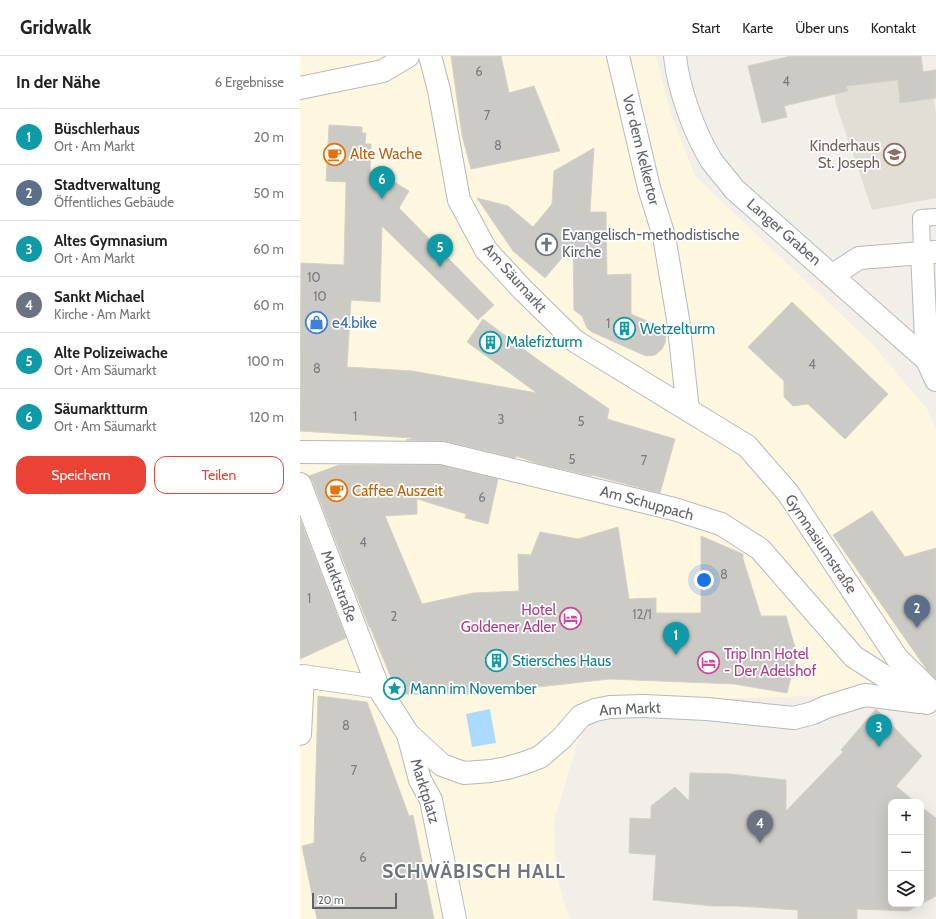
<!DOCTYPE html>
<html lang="de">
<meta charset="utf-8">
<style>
body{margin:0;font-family:Cabin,sans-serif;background:#f6f6f6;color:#222}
.controls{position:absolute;right:12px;bottom:12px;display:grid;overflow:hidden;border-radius:8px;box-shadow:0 4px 16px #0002}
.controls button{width:36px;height:36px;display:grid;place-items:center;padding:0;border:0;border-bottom:1px solid #e0e0e0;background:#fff;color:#222;font:20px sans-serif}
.scale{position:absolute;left:12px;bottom:10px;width:85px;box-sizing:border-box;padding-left:4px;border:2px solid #5f6368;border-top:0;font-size:11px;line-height:14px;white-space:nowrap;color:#5f6368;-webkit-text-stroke:3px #fff;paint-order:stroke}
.you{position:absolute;left:404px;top:524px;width:14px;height:14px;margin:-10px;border:3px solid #fff;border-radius:50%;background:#1a73e8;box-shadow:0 0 0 6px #1a73e833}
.badge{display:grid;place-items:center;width:26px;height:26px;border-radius:50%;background:#ea4335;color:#fff;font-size:13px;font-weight:700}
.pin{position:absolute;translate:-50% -33px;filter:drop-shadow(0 1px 2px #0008)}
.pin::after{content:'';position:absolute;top:21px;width:14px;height:12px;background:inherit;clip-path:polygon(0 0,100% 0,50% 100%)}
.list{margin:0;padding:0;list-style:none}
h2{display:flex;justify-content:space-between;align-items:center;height:52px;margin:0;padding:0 16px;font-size:17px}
h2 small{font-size:13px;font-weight:400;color:#767676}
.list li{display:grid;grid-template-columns:26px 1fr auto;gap:12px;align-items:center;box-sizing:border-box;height:56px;padding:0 16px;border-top:1px solid #e0e0e0}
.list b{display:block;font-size:15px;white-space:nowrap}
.list p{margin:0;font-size:13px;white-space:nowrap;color:#767676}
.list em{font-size:13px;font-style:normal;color:#767676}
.actions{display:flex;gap:8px;padding:12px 16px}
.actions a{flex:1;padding:9px 0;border:1px solid #ea4335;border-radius:12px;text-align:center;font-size:14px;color:#ea4335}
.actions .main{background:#ea4335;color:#fff}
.icon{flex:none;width:22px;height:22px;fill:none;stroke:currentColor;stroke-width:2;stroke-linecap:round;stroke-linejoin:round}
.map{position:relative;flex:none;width:636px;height:863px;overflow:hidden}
header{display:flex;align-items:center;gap:24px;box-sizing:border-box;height:56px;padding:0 20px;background:#fff;border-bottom:1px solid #e0e0e0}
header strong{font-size:19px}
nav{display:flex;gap:22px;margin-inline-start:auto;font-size:14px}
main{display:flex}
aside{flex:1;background:#fff}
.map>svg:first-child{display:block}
.commercial{fill:#fef7e0}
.education{fill:#e1ded6}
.water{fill:#aadaff}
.building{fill:#cccac5;stroke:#d6d1c6}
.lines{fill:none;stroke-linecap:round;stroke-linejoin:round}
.service-casing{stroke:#b5b8bc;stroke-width:18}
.pedestrian-casing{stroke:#b5b8bc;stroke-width:24}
.minor-casing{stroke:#b5b8bc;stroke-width:24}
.secondary-casing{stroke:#b6babf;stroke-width:24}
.service{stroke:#fff;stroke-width:16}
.pedestrian{stroke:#fff;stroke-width:22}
.minor{stroke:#fff;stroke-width:22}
.secondary{stroke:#fff;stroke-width:22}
.labels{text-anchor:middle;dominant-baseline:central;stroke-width:3.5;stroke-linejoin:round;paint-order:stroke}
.number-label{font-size:13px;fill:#7a7d7f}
.education-label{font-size:15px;fill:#785e54;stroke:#fff;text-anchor:end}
.street-label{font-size:15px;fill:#5f6368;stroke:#fff}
.food-label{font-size:15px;fill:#c56008;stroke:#fff;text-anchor:start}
.worship-label{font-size:15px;fill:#5b616d;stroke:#fff;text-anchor:start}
.shop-label{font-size:15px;fill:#366cbe;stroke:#fff;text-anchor:start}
.culture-label{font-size:15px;fill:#0d838f;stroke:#fff;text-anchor:start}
.hotel-label{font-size:15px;fill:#b23c85;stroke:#fff;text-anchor:end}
.district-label{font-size:19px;font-weight:bold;letter-spacing:1px;fill:#70757a;stroke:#fff}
</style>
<header>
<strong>Gridwalk</strong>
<nav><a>Start</a><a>Karte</a><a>Über uns</a><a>Kontakt</a></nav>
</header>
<main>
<aside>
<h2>In der Nähe<small>6 Ergebnisse</small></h2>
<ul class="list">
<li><span class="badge" style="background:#0f9aa8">1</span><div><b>Büschlerhaus</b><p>Ort · Am Markt</p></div><em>20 m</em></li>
<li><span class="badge" style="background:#5c6f8a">2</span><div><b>Stadtverwaltung</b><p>Öffentliches Gebäude</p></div><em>50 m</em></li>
<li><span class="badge" style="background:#0f9aa8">3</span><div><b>Altes Gymnasium</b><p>Ort · Am Markt</p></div><em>60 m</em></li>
<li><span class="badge" style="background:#6b7280">4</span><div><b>Sankt Michael</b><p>Kirche · Am Markt</p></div><em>60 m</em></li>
<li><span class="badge" style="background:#0f9aa8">5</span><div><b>Alte Polizeiwache</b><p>Ort · Am Säumarkt</p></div><em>100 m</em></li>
<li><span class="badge" style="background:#0f9aa8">6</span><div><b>Säumarktturm</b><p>Ort · Am Säumarkt</p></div><em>120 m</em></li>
</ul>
<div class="actions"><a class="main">Speichern</a><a>Teilen</a></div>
</aside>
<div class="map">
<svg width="636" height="863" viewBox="0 0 636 863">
<rect width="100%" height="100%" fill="#f1efe8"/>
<polygon class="commercial" points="0,0 356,0 371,59 395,120 573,289 627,353 636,374 636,636 289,647 254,766 256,818 268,860 272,863 0,863"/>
<polygon class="education" points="529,0 621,0 623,15 636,14 636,36 633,37 636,57 636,142 572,154 536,48"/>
<polygon class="water" points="190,653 196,687 172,691 166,658"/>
<g class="building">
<polygon points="151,0 201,0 209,37 234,30 260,95 171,113 162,79"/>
<polygon points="491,0 621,0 623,16 636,14 636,42 600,47 598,24 546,30 548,35 484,50 487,61 462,67 448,10"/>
<polygon points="29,69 62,71 62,77 66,77 65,88 71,88 70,116 79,117 109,135 99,152 194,249 178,264 82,170 80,246 51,244 47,311 112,315 237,337 167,286 183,263 241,306 309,353 307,363 375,383 360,437 292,419 292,420 240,408 216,400 215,402 145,385 106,384 113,382 0,375 1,207 44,209 46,126 26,125"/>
<polygon points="294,92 290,156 306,156 307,219 331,218 331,258 356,269 362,274 366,280 365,287 362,293 355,299 346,300 292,276 287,272 282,260 274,254 273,189 245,222 213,195 177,142 208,150 233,171 252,148 254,115"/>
<polygon points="492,246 588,338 545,383 508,348 493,350 484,341 484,325 448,291"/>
<polygon points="39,409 140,409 198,423 188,468 165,462 166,458 117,443 117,458 85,460 122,548 173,537 219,535 218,498 231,499 240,476 278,483 318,471 329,543 356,542 356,557 401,557 401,480 443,498 443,503 461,560 486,560 497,598 487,637 434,628 310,623 174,638 98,638 70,571 69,571 12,424 9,420"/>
<polygon points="572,455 605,501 636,492 636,623 627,614 533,479"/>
<polygon points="0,463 46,582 0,603"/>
<polygon points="18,640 67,646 109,760 113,759 134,863 17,863 2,790 14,787"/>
<polygon points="576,653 622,700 596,730 615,746 591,746 591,848 621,848 621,751 636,762 636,840 608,855 557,853 557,863 498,863 498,854 437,850 413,850 353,844 356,799 329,797 330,762 351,763 351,750 375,731 389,745 390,717 430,718 486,724 486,755 543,696 541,694"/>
</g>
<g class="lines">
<defs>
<polyline id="service" points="622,197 621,162 636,161"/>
<g id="pedestrian">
<polyline points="78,631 108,678 142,709 164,717 191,715 207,712 224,707 240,701 262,682 281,660 295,654 310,651 344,650"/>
<polyline points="108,678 120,724 131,744 155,863"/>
</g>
<g id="minor">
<polyline points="130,0 139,34 159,144 186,194 223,234 275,285 447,390 488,437 597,602 636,640"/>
<polyline points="318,0 349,132 364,180 378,263 388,354"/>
<polyline points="0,32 83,15 108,0"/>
<polyline points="533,219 559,202 622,197"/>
<polyline points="627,304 622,197 636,196"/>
<polyline points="0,396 142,397 374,453 421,468 460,493 554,601 627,647"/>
<polyline points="0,428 78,631 3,620 0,678"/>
<polyline points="344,650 407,653 494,662 513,657 526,651 565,639 620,646"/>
</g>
<path id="secondary" d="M 375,0 C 378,32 394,76 411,104 C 418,114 427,123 434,133 L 627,304 L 636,324"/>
</defs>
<use href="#service" class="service-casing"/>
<use href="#pedestrian" class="pedestrian-casing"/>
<use href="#minor" class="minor-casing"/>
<use href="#secondary" class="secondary-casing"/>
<use href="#service" class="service"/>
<use href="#pedestrian" class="pedestrian"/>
<use href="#minor" class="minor"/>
<use href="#secondary" class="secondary"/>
</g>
<defs>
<symbol id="cafe-ring" viewBox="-11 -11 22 22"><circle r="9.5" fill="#fff" stroke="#e8710a" stroke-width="1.5"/><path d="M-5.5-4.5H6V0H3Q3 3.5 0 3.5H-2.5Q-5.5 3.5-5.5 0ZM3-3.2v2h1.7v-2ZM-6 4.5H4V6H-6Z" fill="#e8710a"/></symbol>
<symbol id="school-ring" viewBox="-11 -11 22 22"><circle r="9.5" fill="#fff" stroke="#8d6e63" stroke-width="1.5"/><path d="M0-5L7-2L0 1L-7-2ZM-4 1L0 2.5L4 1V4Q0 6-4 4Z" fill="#8d6e63"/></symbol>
<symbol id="church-ring" viewBox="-11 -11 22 22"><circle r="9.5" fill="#fff" stroke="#6b7280" stroke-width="1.5"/><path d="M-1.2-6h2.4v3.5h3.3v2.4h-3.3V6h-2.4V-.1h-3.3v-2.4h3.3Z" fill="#6b7280"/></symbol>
<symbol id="shop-ring" viewBox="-11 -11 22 22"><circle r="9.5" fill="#fff" stroke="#3f7fe0" stroke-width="1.5"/><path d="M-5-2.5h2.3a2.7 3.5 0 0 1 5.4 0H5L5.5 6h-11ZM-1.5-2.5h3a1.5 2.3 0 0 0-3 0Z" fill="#3f7fe0"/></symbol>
<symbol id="building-ring" viewBox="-11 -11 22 22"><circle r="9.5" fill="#fff" stroke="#0f9aa8" stroke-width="1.5"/><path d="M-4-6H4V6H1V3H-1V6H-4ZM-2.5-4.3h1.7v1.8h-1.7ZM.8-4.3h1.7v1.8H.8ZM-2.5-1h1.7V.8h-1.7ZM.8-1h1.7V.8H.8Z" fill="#0f9aa8"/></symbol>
<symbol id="hotel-ring" viewBox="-11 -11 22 22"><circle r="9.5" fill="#fff" stroke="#d1479c" stroke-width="1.5"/><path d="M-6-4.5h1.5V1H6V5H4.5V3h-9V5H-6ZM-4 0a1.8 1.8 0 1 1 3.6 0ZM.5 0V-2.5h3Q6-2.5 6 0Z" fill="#d1479c"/></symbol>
<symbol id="sight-ring" viewBox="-11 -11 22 22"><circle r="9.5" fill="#fff" stroke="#0f9aa8" stroke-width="1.5"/><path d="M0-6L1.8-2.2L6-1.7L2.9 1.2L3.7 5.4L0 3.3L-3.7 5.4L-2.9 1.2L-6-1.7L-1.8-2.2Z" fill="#0f9aa8"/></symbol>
</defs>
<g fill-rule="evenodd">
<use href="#cafe-ring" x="22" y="86" width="25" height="25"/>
<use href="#school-ring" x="582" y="86" width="25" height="25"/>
<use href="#church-ring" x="234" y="176" width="25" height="25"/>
<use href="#shop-ring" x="4" y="254" width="25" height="25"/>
<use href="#building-ring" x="312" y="260" width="25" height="25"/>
<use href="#building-ring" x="178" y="274" width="25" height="25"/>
<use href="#cafe-ring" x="24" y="422" width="25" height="25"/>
<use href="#hotel-ring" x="258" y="550" width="25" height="25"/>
<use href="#building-ring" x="184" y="592" width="25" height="25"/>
<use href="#hotel-ring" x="396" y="594" width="25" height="25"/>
<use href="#sight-ring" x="82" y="620" width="25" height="25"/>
</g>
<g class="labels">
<g class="number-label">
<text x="179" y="15">6</text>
<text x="486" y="25">4</text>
<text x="187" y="59">7</text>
<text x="198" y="89">8</text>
<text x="14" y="221">10</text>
<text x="20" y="240">10</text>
<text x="308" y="267">1</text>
<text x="512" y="308">4</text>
<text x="17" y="312">8</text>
<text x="55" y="360">1</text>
<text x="201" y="363">3</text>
<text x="281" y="365">5</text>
<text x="272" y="403">5</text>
<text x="344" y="404">7</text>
<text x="182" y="441">6</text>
<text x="63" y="486">4</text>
<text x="424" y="518">8</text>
<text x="9" y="542">1</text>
<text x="342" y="558">12/1</text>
<text x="94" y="560">2</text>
<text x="46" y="669">8</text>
<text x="54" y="714">7</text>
<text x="63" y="801">6</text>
</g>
<g class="education-label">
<text x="580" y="90">Kinderhaus<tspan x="580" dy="17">St. Joseph</tspan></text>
</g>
<g class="street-label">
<text transform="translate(341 94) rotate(76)">Vor dem Kelkertor</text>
<text transform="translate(484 176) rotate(41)">Langer Graben</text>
<text transform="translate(215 222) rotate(48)">Am Säumarkt</text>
<text transform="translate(347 447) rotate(15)">Am Schuppach</text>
<text transform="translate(521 488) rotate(56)">Gymnasiumstraße</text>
<text transform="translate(39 530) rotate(69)">Marktstraße</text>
<text transform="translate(330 653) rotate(-3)">Am Markt</text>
<text transform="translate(125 735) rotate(73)">Marktplatz</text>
</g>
<g class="food-label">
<text x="50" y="98">Alte Wache</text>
<text x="52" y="435">Caffee Auszeit</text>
</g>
<g class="worship-label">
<text x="262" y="179">Evangelisch-methodistische<tspan x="262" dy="17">Kirche</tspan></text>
</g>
<g class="shop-label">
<text x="32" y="267">e4.bike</text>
</g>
<g class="culture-label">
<text x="340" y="273">Wetzelturm</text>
<text x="206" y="286">Malefizturm</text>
<text x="212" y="605">Stiersches Haus</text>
<text x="110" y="633">Mann im November</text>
</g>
<g class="hotel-label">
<text x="256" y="554">Hotel<tspan x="256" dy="17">Goldener Adler</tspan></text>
<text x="424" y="598" text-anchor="start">Trip Inn Hotel<tspan x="424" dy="17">- Der Adelshof</tspan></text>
</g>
<g class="district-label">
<text x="174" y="815">SCHWÄBISCH HALL</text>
</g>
</g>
</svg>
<div class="controls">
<button>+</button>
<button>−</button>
<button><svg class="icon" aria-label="layers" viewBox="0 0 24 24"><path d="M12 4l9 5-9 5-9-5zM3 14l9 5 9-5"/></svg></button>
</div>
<div class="scale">20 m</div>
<div class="you"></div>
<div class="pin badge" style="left:376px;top:599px;background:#0f9aa8">1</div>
<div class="pin badge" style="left:617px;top:572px;background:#5c6f8a">2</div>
<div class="pin badge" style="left:579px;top:691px;background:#0f9aa8">3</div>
<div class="pin badge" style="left:460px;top:787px;background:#6b7280">4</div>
<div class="pin badge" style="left:140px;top:211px;background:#0f9aa8">5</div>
<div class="pin badge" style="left:82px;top:143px;background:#0f9aa8">6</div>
</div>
</main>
